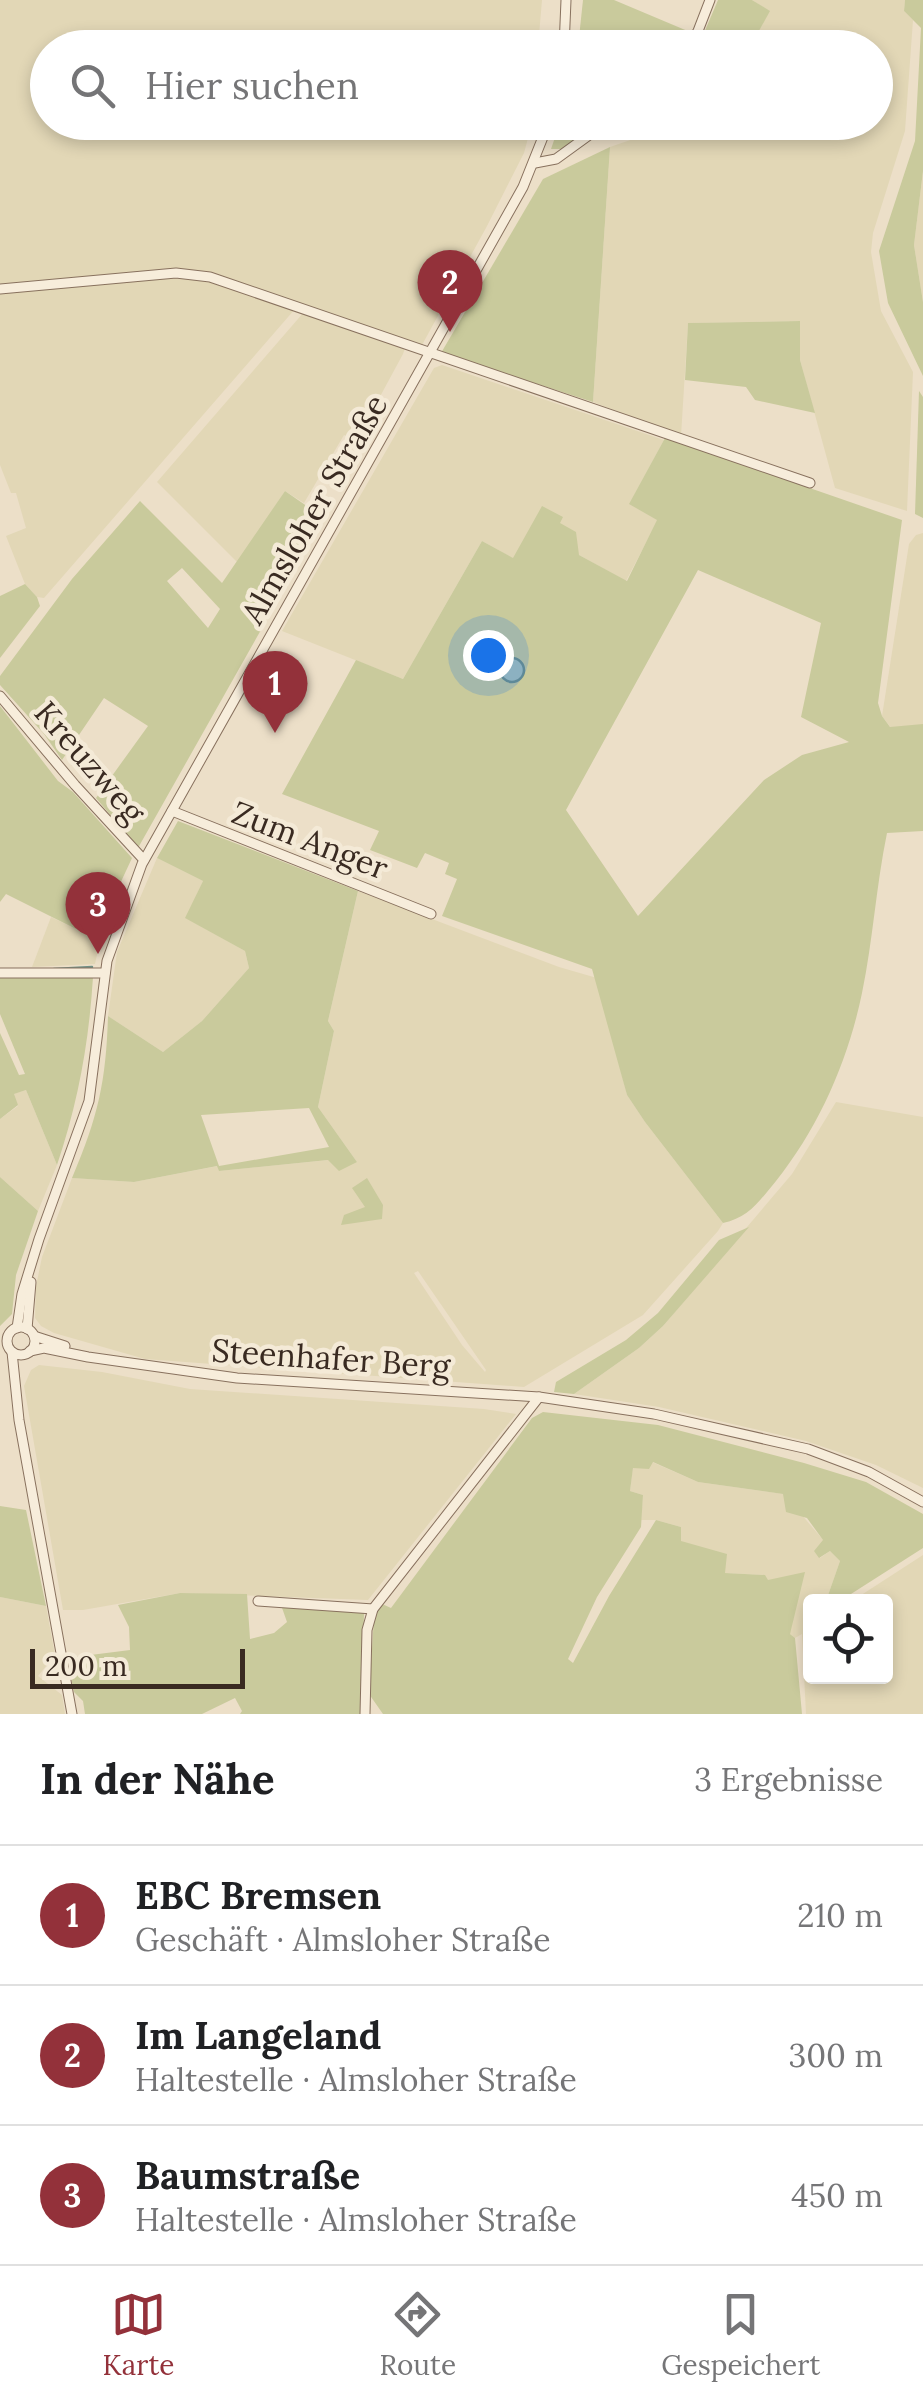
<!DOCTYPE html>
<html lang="de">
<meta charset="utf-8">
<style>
body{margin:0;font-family:Lora,serif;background:#f6f6f6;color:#202124}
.controls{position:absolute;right:30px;bottom:30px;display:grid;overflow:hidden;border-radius:10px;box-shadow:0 5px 15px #0003}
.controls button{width:90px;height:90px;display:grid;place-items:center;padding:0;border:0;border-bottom:2px solid #e0e0e0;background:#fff;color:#202124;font:50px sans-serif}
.scale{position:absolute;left:30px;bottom:25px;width:215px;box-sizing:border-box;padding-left:10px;border:5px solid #392a21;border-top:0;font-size:28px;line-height:35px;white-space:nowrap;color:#392a21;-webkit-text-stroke:8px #f4ead7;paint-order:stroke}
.you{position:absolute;left:488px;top:655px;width:35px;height:35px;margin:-25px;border:8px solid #fff;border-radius:50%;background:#1a73e8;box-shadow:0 0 0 15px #1a73e833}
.badge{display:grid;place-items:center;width:65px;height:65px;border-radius:50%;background:#93313a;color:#fff;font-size:32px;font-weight:700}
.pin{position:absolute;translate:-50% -82px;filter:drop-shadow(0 2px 5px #0008)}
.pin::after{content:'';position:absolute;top:52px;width:35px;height:30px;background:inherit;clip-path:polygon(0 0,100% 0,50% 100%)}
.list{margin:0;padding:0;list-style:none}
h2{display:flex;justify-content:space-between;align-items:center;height:130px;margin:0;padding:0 40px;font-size:42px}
h2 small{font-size:32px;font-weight:400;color:#757577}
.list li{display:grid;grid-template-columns:65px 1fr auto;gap:30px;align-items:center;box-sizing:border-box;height:140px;padding:0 40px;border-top:2px solid #e0e0e0}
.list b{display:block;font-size:38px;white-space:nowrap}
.list p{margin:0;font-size:32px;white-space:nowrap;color:#757577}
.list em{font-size:32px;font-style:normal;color:#757577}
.icon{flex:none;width:55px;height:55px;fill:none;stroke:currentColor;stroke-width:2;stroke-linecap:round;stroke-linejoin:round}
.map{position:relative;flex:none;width:923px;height:1714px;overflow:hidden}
.search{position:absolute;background:#fff;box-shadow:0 5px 15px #0003;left:30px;right:30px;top:30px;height:110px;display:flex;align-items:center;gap:25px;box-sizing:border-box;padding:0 35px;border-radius:55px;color:#757577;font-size:38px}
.sheet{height:550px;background:#fff}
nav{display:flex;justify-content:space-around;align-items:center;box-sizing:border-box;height:140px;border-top:2px solid #e0e0e0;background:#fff;font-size:28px;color:#757577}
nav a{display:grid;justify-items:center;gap:5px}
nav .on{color:#93313a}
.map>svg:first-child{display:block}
.farmland{fill:#e2d7b6;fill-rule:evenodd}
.green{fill:#c9ca9c;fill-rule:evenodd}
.water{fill:#a9c1b8;stroke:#708f85;stroke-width:2.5}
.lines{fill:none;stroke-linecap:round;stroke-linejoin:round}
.stream{stroke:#708f85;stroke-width:2.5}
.minor-casing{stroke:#88715e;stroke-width:11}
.minor{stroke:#f7eddb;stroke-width:9}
.labels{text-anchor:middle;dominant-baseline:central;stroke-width:9;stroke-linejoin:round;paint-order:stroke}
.street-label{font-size:32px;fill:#392a21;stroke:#f4ead7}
</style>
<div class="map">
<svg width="923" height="1714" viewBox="0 0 923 1714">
<rect width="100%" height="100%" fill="#ecdfc8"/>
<g class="farmland">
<polygon points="0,0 542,0 538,47 48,48 48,122 532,123 524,153 487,226 422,345 209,273 174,269 0,285"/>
<polygon points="752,0 905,0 904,11 913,20 905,131 873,233 871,252 881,311 913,372 907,511 835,488 800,360 799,321 688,323 681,436 593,402 610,147 668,127 670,123 876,122 876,48 750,47 769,11"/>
<polygon points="923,171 923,302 914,245"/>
<polygon points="176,276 209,280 295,309 44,598 37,597 25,584 6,536 26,528 16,493 11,493 0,465 0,293"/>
<polygon points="304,312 405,348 403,354 356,441 344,435 304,503 285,491 238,563 157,482"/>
<polygon points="442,365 664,440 630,503 658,520 626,581 579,555 534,570 482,541 403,679 282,631 434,368"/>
<polygon points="923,533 923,725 891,728 882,716 909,544 916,535"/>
<polygon points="157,858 203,881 186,918 245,951 249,968 202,1021 163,1052 108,1016 117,952"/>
<path d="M 358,891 L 559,967 L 597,978 L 627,1095 L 645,1122 L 723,1223 L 718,1231 L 643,1315 L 524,1387 L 145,1359 L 54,1333 L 41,1326 L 35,1318 L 36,1286 L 42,1257 L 72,1178 L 134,1182 L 218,1166 L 219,1171 L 329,1160 L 357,1162 L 318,1107 L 334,1031 L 328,1021 ZM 418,1271 L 486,1370 L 485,1372 L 462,1345 L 414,1273 Z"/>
<polygon points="51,917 100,941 95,964 32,967"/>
<polygon points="26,1090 57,1165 38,1211 0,1177 0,1119 18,1106 13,1094"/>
<polygon points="836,1102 923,1117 923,1488 876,1465 806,1441 659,1407 574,1394 639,1348 663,1326 792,1174"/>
<polygon points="39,1365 102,1372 190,1389 484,1409 516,1414 368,1600 180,1593 83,1610 63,1610 24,1386 31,1370"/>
<polygon points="652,1462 698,1482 784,1494 824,1541 820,1558 830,1551 840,1561 826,1601 810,1602 810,1676 886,1676 886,1602 852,1601 923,1555 923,1714 806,1714 802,1634 795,1638 790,1634 764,1575 725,1573 680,1541 681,1527 656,1520 641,1520 643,1495 630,1491 633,1467"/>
<polygon points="0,1597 46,1606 55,1655 38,1676 62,1695 65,1714 0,1714"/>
</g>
<g class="green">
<polygon points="583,0 614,0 690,32 682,47 578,47"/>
<polygon points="718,0 752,0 770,11 750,47 698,47"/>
<polygon points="905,0 923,0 923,171 914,245 923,302 923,376 888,303 879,251 915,141 921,28 904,11"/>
<polygon points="560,123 597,123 564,149 551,149"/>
<polygon points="610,147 593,402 441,353 543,179"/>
<polygon points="800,321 800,360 815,413 755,400 746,387 685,380 688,323"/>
<polygon points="919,391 923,397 923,518 915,514"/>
<path d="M 665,438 L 902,520 L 878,703 L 882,716 L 890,727 L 923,724 L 923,831 L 887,833 C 876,886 873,940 862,993 C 848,1061 819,1127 776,1181 C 760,1200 749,1218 723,1223 L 645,1122 L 627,1095 L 592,969 L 442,916 L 457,879 L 445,874 L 449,863 L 425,853 L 417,868 L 370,850 L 379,831 L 282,794 L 356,660 L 403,679 L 482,541 L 513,558 L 542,506 L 563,517 L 560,523 L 576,532 L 579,555 L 627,581 L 657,520 L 629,504 ZM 698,570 L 821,623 L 801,717 L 849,742 L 802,755 L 764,780 L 638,916 L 566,810 Z"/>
<path d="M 285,491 L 324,518 L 138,848 L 96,798 L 148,726 L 104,698 L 62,760 L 44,734 L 0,685 L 0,676 L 72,579 L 140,501 L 222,583 ZM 182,568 L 220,609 L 208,628 L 167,581 Z"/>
<polygon points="25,584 37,597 40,606 0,658 0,596"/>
<polygon points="0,706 58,781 73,792 132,858 112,901 100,941 6,894 0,902"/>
<path d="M 178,821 L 358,891 L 328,1021 L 334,1031 L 318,1107 L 357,1162 L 339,1171 L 328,1160 L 219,1171 L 217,1166 L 134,1182 L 72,1178 C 98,1117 106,1082 108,1016 L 163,1052 L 202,1021 L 249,968 L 245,951 L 185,918 L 203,881 L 157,858 ZM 309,1108 L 329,1147 L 219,1166 L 201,1115 Z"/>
<path d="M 0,976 L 93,977 C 89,1042 78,1103 57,1165 L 26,1090 L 14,1094 L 18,1105 L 0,1119 L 0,1033 L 19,1075 L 25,1074 L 0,1014 Z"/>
<polygon points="0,1177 38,1211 16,1275 12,1314 0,1326"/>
<polygon points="367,1178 383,1205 382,1219 341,1225 344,1215 365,1207 352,1188"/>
<polygon points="749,1227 663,1326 639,1348 574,1394 554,1392 556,1382 626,1340 658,1313 719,1240"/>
<polygon points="543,1412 658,1425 804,1463 866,1482 923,1514 923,1548 840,1601 826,1601 840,1561 830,1551 819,1558 814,1551 823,1540 807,1518 786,1512 783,1494 698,1482 653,1462 649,1469 633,1468 630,1491 643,1495 641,1527 597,1597 568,1659 573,1663 609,1596 656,1520 681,1527 681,1541 727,1554 725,1573 765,1575 768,1580 805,1572 790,1634 795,1638 802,1714 383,1714 369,1694 374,1618 380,1603 391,1608 532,1418"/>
<polygon points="0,1506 26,1510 46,1606 0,1597"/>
<polygon points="180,1593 247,1594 250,1639 274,1633 287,1622 281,1605 364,1612 362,1714 240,1714 242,1711 235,1698 202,1714 85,1714 83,1701 74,1692 67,1658 130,1650 129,1627 118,1605"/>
</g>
<circle class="water" cx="512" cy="670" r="12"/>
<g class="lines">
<polyline class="stream" points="54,969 92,967"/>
<defs>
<g id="minor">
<polyline points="564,48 566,0"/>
<polyline points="688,48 698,31 710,0"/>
<polyline points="535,163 556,159 607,122"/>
<polyline points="0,289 176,273 210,277 810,483"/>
<polyline points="0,696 75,785 144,860"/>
<polyline points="172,811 431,914"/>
<polyline points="0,973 105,973"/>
<circle cx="21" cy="1341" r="14"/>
<polyline points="17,1328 22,1294 39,1239 89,1101 107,961 142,864 523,187 549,122"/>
<polyline points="27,1329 31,1282"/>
<polyline points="34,1336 65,1346"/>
<polyline points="30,1351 44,1348 88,1357 237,1378 539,1397 654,1414 808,1449 869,1472 923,1502"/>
<polyline points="12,1352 19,1420 72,1714"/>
<polyline points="258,1601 373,1609"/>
<polyline points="365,1714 367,1630 373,1609 539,1397"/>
</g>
</defs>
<use href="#minor" class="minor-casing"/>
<use href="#minor" class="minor"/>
</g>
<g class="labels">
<g class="street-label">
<text transform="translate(314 509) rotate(-60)">Almsloher Straße</text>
<text transform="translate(90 762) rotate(49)">Kreuzweg</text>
<text transform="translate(310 840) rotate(21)">Zum Anger</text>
<text transform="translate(331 1358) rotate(4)">Steenhafer Berg</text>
</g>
</g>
</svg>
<div class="controls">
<button><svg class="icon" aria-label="locate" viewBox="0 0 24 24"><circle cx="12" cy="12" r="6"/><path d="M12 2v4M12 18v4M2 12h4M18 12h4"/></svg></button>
</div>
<div class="scale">200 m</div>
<div class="you"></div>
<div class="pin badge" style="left:275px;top:733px">1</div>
<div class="pin badge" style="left:450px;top:332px">2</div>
<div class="pin badge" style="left:98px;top:954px">3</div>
<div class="search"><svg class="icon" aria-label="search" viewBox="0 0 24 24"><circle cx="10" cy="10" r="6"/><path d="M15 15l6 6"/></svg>Hier suchen</div>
</div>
<section class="sheet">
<h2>In der Nähe<small>3 Ergebnisse</small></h2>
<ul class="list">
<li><span class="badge">1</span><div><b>EBC Bremsen</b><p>Geschäft · Almsloher Straße</p></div><em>210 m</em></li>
<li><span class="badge">2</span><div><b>Im Langeland</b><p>Haltestelle · Almsloher Straße</p></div><em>300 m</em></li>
<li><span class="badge">3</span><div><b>Baumstraße</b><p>Haltestelle · Almsloher Straße</p></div><em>450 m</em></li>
</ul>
</section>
<nav>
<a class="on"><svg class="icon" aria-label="map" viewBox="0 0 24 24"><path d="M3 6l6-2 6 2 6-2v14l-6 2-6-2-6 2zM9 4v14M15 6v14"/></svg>Karte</a>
<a><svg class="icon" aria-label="directions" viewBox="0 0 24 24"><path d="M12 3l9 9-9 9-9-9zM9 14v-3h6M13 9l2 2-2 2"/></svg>Route</a>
<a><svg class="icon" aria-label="saved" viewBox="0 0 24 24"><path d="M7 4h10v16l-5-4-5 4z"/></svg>Gespeichert</a>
</nav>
